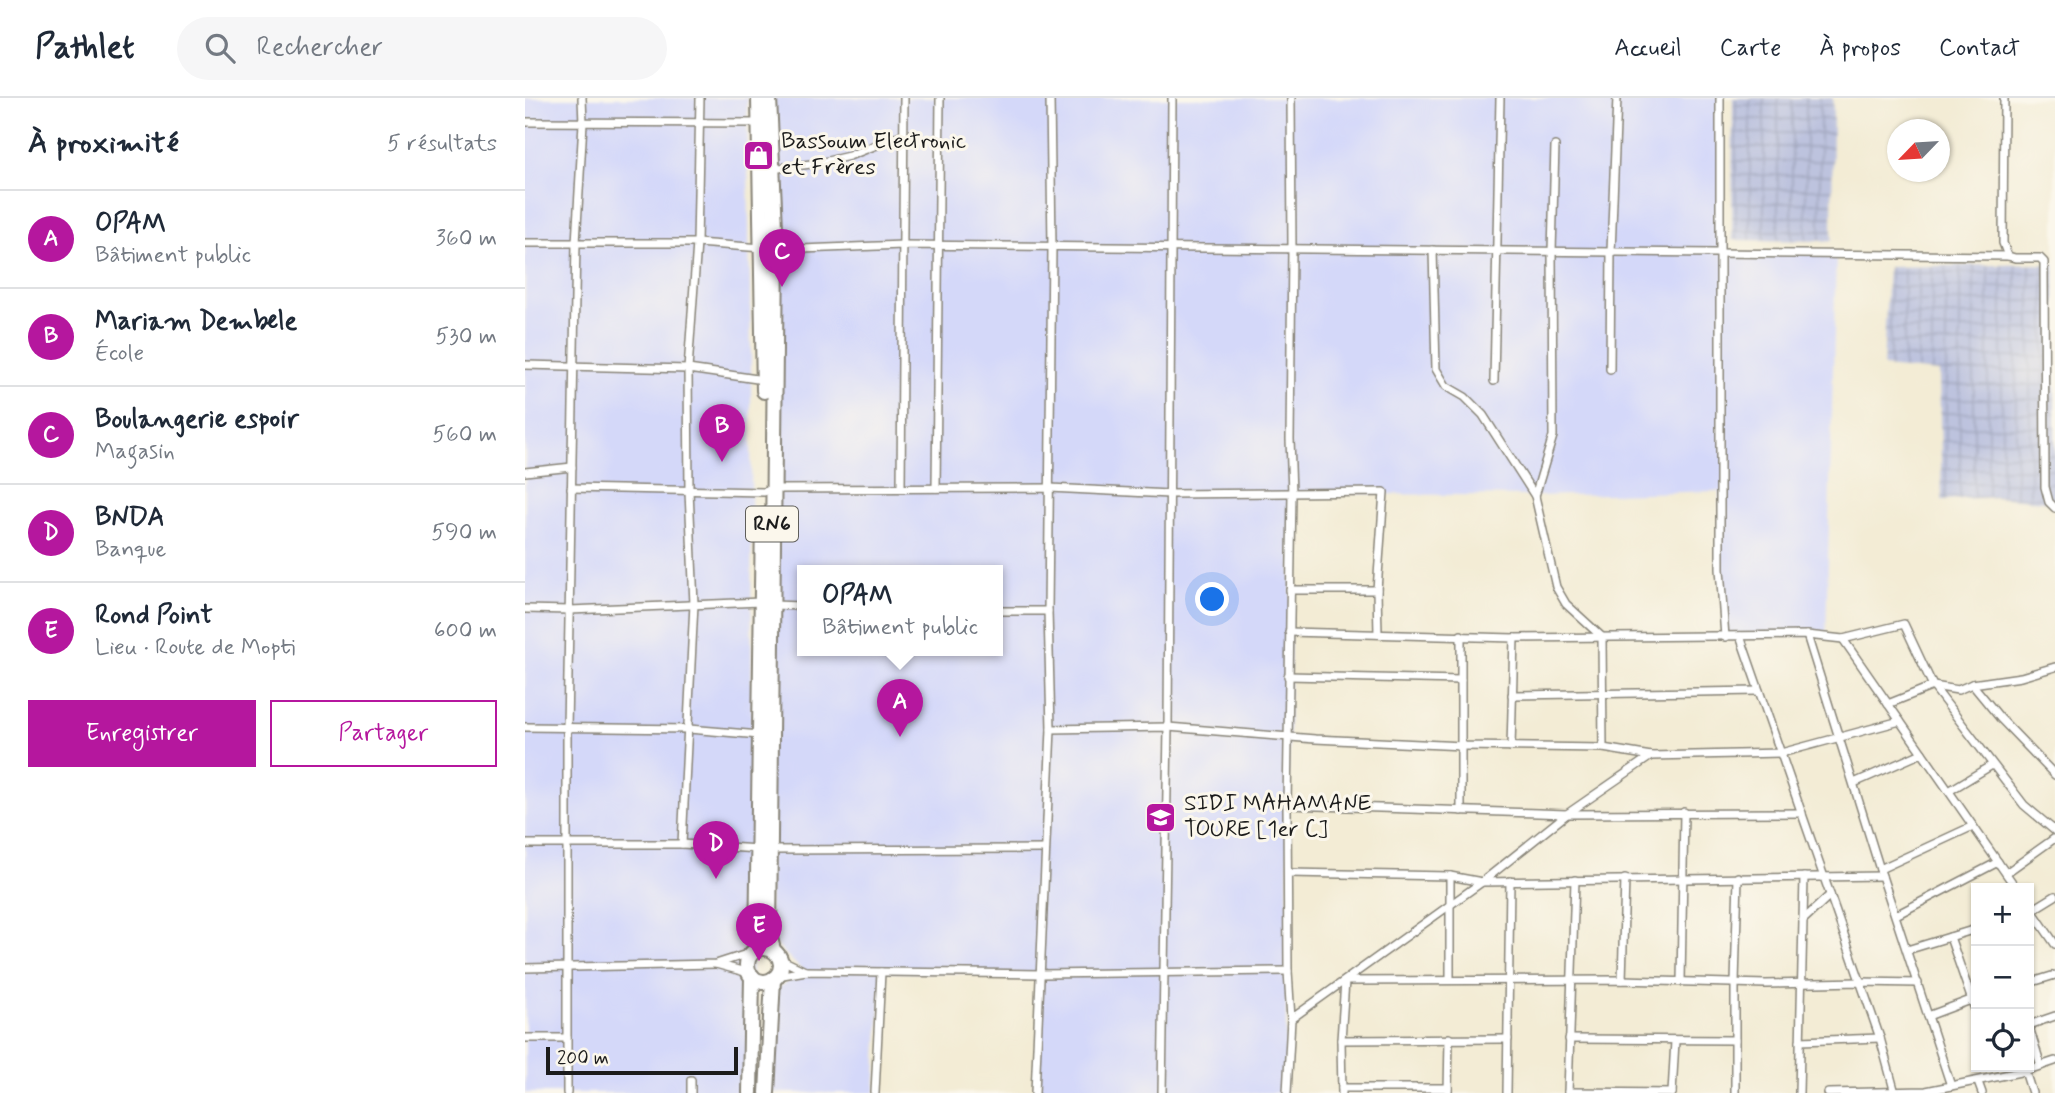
<!DOCTYPE html>
<html lang="fr">
<meta charset="utf-8">
<style>
body{margin:0;font-family:Mynerve,sans-serif;background:#f6f6f7;color:#1f2937}
.controls{position:absolute;right:21px;bottom:21px;display:grid;overflow:hidden;border-radius:0px;box-shadow:0 2px 5px #0004}
.controls button{width:63px;height:63px;display:grid;place-items:center;padding:0;border:0;border-bottom:2px solid #e0e1e3;background:#fff;color:#1f2937;font:35px sans-serif}
.compass{position:absolute;left:1362px;top:21px;width:63px;height:63px;border-radius:50%;background:#fff;box-shadow:0 2px 5px #0004;rotate:245deg}
.scale{position:absolute;left:21px;bottom:18px;width:192px;box-sizing:border-box;padding-left:7px;border:4px solid #1c1c1c;border-top:0;font-size:19px;line-height:24px;white-space:nowrap;color:#1c1c1c;-webkit-text-stroke:5px #fbf7ec;paint-order:stroke}
.you{position:absolute;left:688px;top:502px;width:24px;height:24px;margin:-18px;border:5px solid #fff;border-radius:50%;background:#1a73e8;box-shadow:0 0 0 10px #1a73e833}
.badge{display:grid;place-items:center;width:46px;height:46px;border-radius:50%;background:#b5179e;color:#fff;font-size:23px;font-weight:700}
.pin{position:absolute;translate:-50% -58px;filter:drop-shadow(0 2px 4px #0008)}
.pin::after{content:'';position:absolute;top:37px;width:24px;height:21px;background:inherit;clip-path:polygon(0 0,100% 0,50% 100%)}
.popup{position:absolute;left:272px;top:467px;width:206px;height:91px;box-sizing:border-box;display:grid;place-content:center;border-radius:0px;background:#fff;filter:drop-shadow(0 2px 5px #0005);font-size:23px;white-space:nowrap;color:#747a83}
.popup b{font-size:26px;color:#1f2937}
.popup::after{content:'';position:absolute;left:50%;top:100%;margin-left:-14px;border:14px solid transparent;border-top-color:#fff}
.list{margin:0;padding:0;list-style:none}
h2{display:flex;justify-content:space-between;align-items:center;height:91px;margin:0;padding:0 28px;font-size:30px}
h2 small{font-size:23px;font-weight:400;color:#747a83}
.list li{display:grid;grid-template-columns:46px 1fr auto;gap:21px;align-items:center;box-sizing:border-box;height:98px;padding:0 28px;border-top:2px solid #e0e1e3}
.list b{display:block;font-size:26px;white-space:nowrap}
.list p{margin:0;font-size:23px;white-space:nowrap;color:#747a83}
.list em{font-size:23px;font-style:normal;color:#747a83}
.actions{display:flex;gap:14px;padding:21px 28px}
.actions a{flex:1;padding:16px 0;border:2px solid #b5179e;border-radius:0px;text-align:center;font-size:24px;color:#b5179e}
.actions .main{background:#b5179e;color:#fff}
.icon{flex:none;width:38px;height:38px;fill:none;stroke:currentColor;stroke-width:2;stroke-linecap:round;stroke-linejoin:round}
.map{position:relative;flex:none;width:1530px;height:995px;overflow:hidden}
header{display:flex;align-items:center;gap:42px;box-sizing:border-box;height:98px;padding:0 35px;background:#fff;border-bottom:2px solid #e0e1e3}
header strong{font-size:33px}
nav{display:flex;gap:38px;margin-inline-start:auto;font-size:24px}
.search{width:490px;height:63px;background:#f6f6f7;display:flex;align-items:center;gap:18px;box-sizing:border-box;padding:0 24px;border-radius:38px;color:#747a83;font-size:26px}
main{display:flex}
aside{flex:1;background:#fff}
.map>svg:first-child{display:block}
.built{fill:#d4d8f9;fill-rule:evenodd}
.industrial{fill:url(#industrial-grid)}
.lines{fill:none;stroke-linecap:round;stroke-linejoin:round}
.street-casing{stroke:#888478;stroke-width:10}
.highway-casing{stroke:#888478;stroke-width:18}
.street{stroke:#fff;stroke-width:7}
.highway{stroke:#fff;stroke-width:14}
.labels{text-anchor:middle;dominant-baseline:central;stroke-width:6;stroke-linejoin:round;paint-order:stroke}
.shield{fill:#fbf7ec;stroke:#5f5e5a;stroke-width:2}
.shield-label{font-size:21px;font-weight:bold;fill:#1c1c1c}
.poi-label{font-size:23px;fill:#1c1c1c;stroke:#fbf7ec;text-anchor:start}
</style>
<header>
<strong>Pathlet</strong>
<div class="search"><svg class="icon" aria-label="search" viewBox="0 0 24 24"><circle cx="10" cy="10" r="6"/><path d="M15 15l6 6"/></svg>Rechercher</div>
<nav><a>Accueil</a><a>Carte</a><a>À propos</a><a>Contact</a></nav>
</header>
<main>
<aside>
<h2>À proximité<small>5 résultats</small></h2>
<ul class="list">
<li><span class="badge">A</span><div><b>OPAM</b><p>Bâtiment public</p></div><em>360 m</em></li>
<li><span class="badge">B</span><div><b>Mariam Dembele</b><p>École</p></div><em>530 m</em></li>
<li><span class="badge">C</span><div><b>Boulangerie espoir</b><p>Magasin</p></div><em>560 m</em></li>
<li><span class="badge">D</span><div><b>BNDA</b><p>Banque</p></div><em>590 m</em></li>
<li><span class="badge">E</span><div><b>Rond Point</b><p>Lieu · Route de Mopti</p></div><em>600 m</em></li>
</ul>
<div class="actions"><a class="main">Enregistrer</a><a>Partager</a></div>
</aside>
<div class="map">
<svg width="1530" height="995" viewBox="0 0 1530 995">
<defs>
<pattern id="industrial-grid" width="8" height="8" patternUnits="userSpaceOnUse" patternTransform="scale(1.75)"><rect width="8" height="8" fill="#bdc3de"/><path d="M0 4h8M4 0v8" fill="none" stroke="#a2a7be"/></pattern>
</defs>
<rect width="100%" height="100%" fill="#fbf7ec"/>
<filter id="ink" filterUnits="userSpaceOnUse"><feTurbulence type="fractalNoise" baseFrequency=".0143" numOctaves="2"/><feDisplacementMap in="SourceGraphic" scale="14" xChannelSelector="R" yChannelSelector="G"/><feConvolveMatrix kernelMatrix="1 2 1 2 8 2 1 2 1" color-interpolation-filters="sRGB"/></filter>
<filter id="wash" filterUnits="userSpaceOnUse"><feTurbulence type="fractalNoise" baseFrequency=".00686" numOctaves="4" result="noise"/><feDisplacementMap in="SourceGraphic" scale="28" xChannelSelector="R" yChannelSelector="G"/><feGaussianBlur stdDeviation="1.57" result="paint"/><feColorMatrix in="noise" values="0 0 0 0 0 0 0 0 0 0 0 0 0 0 0 0 0 1.4 0 .05"/><feComposite in="paint" operator="in"/></filter>
<g filter="url(#wash)">
<rect width="100%" height="100%" fill="#f3ecd5"/>
<g class="built">
<polygon points="0,0 222,0 226,268 227,878 221,995 0,995"/>
<path d="M 248,0 L 1195,0 L 1195,155 L 1311,156 L 1301,538 L 1200,539 L 1194,393 L 1010,398 L 767,395 L 760,995 L 510,995 L 516,876 L 357,874 L 350,995 L 242,995 L 243,896 L 279,874 L 244,840 ZM 277,473 L 473,473 L 473,553 L 277,553 Z"/>
</g>
<g class="industrial">
<polygon points="1208,0 1308,0 1307,143 1207,142"/>
<polygon points="1530,166 1530,404 1470,399 1417,402 1414,274 1358,269 1363,169"/>
</g>
</g>
<g filter="url(#ink)">
<g class="lines">
<defs>
<g id="street">
<polyline points="1195,0 1195,471 1200,539"/>
<polyline points="1479,0 1478,145 1483,158 1490,160 1515,160 1519,164 1520,389 1524,404 1530,410"/>
<polyline points="0,24 234,25"/>
<polyline points="246,71 294,65 324,58 379,36"/>
<polyline points="0,145 172,145 237,150"/>
<polyline points="251,152 378,147 1483,158"/>
<polyline points="908,152 911,271 921,288 940,299 958,317 1010,398 1031,489 1041,506 1077,539 1078,650"/>
<polyline points="0,267 163,271 239,282"/>
<polyline points="1085,271 1086,154 1092,0"/>
<polyline points="969,283 975,0"/>
<polyline points="0,374 47,369"/>
<polyline points="376,389 379,0"/>
<polyline points="46,390 239,394 248,391 525,390 644,396 859,394 852,492 853,536"/>
<polyline points="411,390 415,0"/>
<polyline points="1010,398 1028,338 1027,153 1030,48"/>
<polyline points="765,492 852,492"/>
<polyline points="248,507 277,508"/>
<polyline points="0,511 45,512 236,504"/>
<polyline points="473,513 523,513"/>
<polyline points="764,534 989,540 1282,537 1318,541 1379,526 1408,588 1499,707 1530,733"/>
<polyline points="936,537 936,713"/>
<polyline points="1282,537 1357,778 1426,988"/>
<polyline points="1215,538 1355,940 1370,995"/>
<polyline points="1318,541 1491,790"/>
<polyline points="763,578 936,582"/>
<polyline points="1447,586 1475,620 1530,677"/>
<polyline points="987,597 1234,593"/>
<polyline points="1363,606 1408,588 1433,592 1447,586 1496,579 1530,569"/>
<polyline points="0,629 164,631 235,637"/>
<polyline points="526,631 643,629 790,641 938,648 1078,650 1126,658 1256,655 1375,623"/>
<polyline points="986,649 989,540"/>
<polyline points="1329,685 1397,655"/>
<polyline points="1424,693 1467,667"/>
<polyline points="762,707 1042,716 1277,715"/>
<polyline points="0,746 157,746 233,751"/>
<polyline points="157,746 169,506 164,393 163,271 172,145 175,0"/>
<polyline points="245,752 519,751"/>
<polyline points="1355,771 1448,728"/>
<polyline points="763,775 925,778 957,784 1357,778"/>
<polyline points="1481,775 1530,740"/>
<polyline points="925,778 925,882"/>
<polyline points="1504,808 1530,846"/>
<polyline points="1504,814 1530,798"/>
<polyline points="1371,817 1473,764"/>
<polyline points="1278,822 1305,797"/>
<polyline points="1425,839 1451,914"/>
<polyline points="1382,852 1451,831"/>
<polyline points="255,861 280,873"/>
<polyline points="191,866 224,875"/>
<polyline points="0,870 191,866 228,854"/>
<polyline points="252,878 281,873 516,876 763,873"/>
<polyline points="1097,882 1100,781"/>
<polyline points="1156,883 1159,714"/>
<polyline points="1504,885 1530,877"/>
<polyline points="1403,918 1451,900"/>
<polyline points="766,921 957,784 1042,716 1126,658"/>
<polyline points="1504,927 1530,918"/>
<polyline points="1504,929 1516,968"/>
<polyline points="0,940 42,940"/>
<polyline points="1044,941 1210,942"/>
<polyline points="816,942 983,941"/>
<polyline points="1275,943 1355,940"/>
<polyline points="1500,973 1507,995"/>
<polyline points="1453,984 1457,995"/>
<polyline points="817,990 923,990"/>
<polyline points="1043,994 1147,995"/>
<polyline points="42,995 42,630 51,145 58,25 57,0"/>
<polyline points="166,995 166,982"/>
<polyline points="350,995 356,874"/>
<polyline points="510,995 526,631 523,513 527,149 525,0"/>
<polyline points="637,995 643,629 647,0"/>
<polyline points="762,995 766,921 763,873 762,707 767,395 765,341 767,151 766,0"/>
<polyline points="817,995 816,942 820,883 1097,882 1241,886 1335,884 1393,885"/>
<polyline points="923,995 924,940"/>
<polyline points="982,995 985,783"/>
<polyline points="1043,995 1050,782"/>
<polyline points="1147,995 1150,943"/>
<polyline points="1210,995 1210,885 1213,779"/>
<polyline points="1274,995 1279,779"/>
<polyline points="1303,995 1401,993 1500,973 1530,963"/>
</g>
<g id="highway">
<polyline points="234,0 239,293"/>
<polyline points="244,0 251,152 244,836 248,852"/>
<circle cx="239" cy="867" r="17"/>
<polyline points="232,851 238,418"/>
<polyline points="225,995 227,878"/>
<polyline points="242,995 248,881"/>
</g>
</defs>
<use href="#street" class="street-casing"/>
<use href="#highway" class="highway-casing"/>
<use href="#street" class="street"/>
<use href="#highway" class="highway"/>
</g>
</g>
<defs>
<symbol id="shop-square" viewBox="-11 -11 22 22"><rect x="-9" y="-9" width="18" height="18" rx="4" fill="#b5179e" stroke="#fbf7ec"/><path d="M-5-2.5h2.3a2.7 3.5 0 0 1 5.4 0H5L5.5 6h-11ZM-1.5-2.5h3a1.5 2.3 0 0 0-3 0Z" fill="#fff"/></symbol>
<symbol id="school-square" viewBox="-11 -11 22 22"><rect x="-9" y="-9" width="18" height="18" rx="4" fill="#b5179e" stroke="#fbf7ec"/><path d="M0-5L7-2L0 1L-7-2ZM-4 1L0 2.5L4 1V4Q0 6-4 4Z" fill="#fff"/></symbol>
</defs>
<g fill-rule="evenodd">
<use href="#shop-square" x="216" y="40" width="35" height="35"/>
<use href="#school-square" x="618" y="702" width="35" height="35"/>
</g>
<g class="labels">
<rect class="shield" x="221" y="408.5" width="52" height="35" rx="5"/>
<g class="shield-label">
<text x="247" y="426">RN6</text>
</g>
<g class="poi-label">
<text x="256" y="44">Bassoum Electronic<tspan x="256" dy="26">et Frères</tspan></text>
<text x="659" y="706">SIDI MAHAMANE<tspan x="659" dy="26">TOURE [1er C]</tspan></text>
</g>
</g>
</svg>
<div class="controls">
<button>+</button>
<button>−</button>
<button><svg class="icon" aria-label="locate" viewBox="0 0 24 24"><circle cx="12" cy="12" r="6"/><path d="M12 2v4M12 18v4M2 12h4M18 12h4"/></svg></button>
</div>
<svg class="compass" viewBox="-18 -18 36 36"><path d="M0-13l5 13h-10z" fill="#e53935"/><path d="M0 13l5-13h-10z" fill="#747a83"/></svg>
<div class="scale">200 m</div>
<div class="you"></div>
<div class="pin badge" style="left:375px;top:639px">A</div>
<div class="popup"><b>OPAM</b>Bâtiment public</div>
<div class="pin badge" style="left:197px;top:364px">B</div>
<div class="pin badge" style="left:257px;top:189px">C</div>
<div class="pin badge" style="left:191px;top:781px">D</div>
<div class="pin badge" style="left:234px;top:863px">E</div>
</div>
</main>
